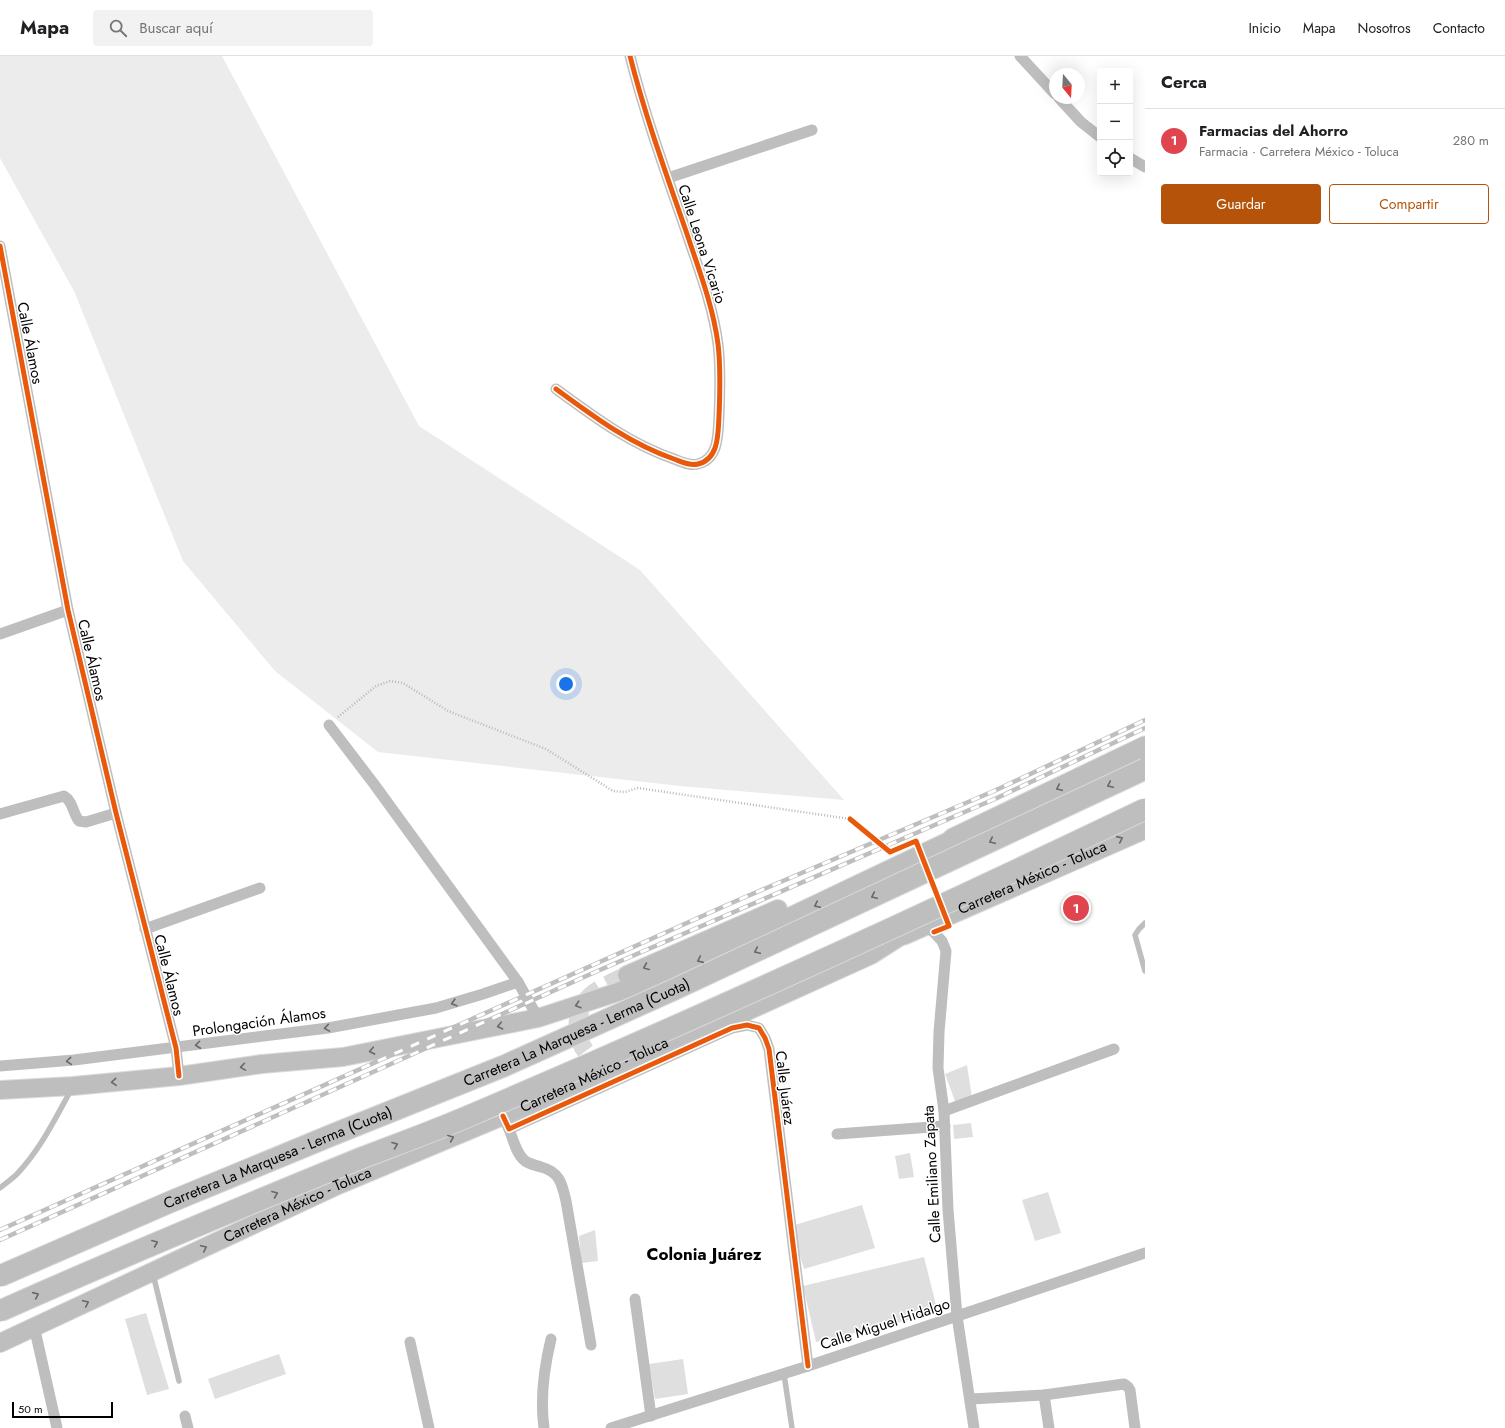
<!DOCTYPE html>
<html lang="es">
<meta charset="utf-8">
<style>
body{margin:0;font-family:Jost,sans-serif;background:#f2f2f2;color:#202124}
.controls{position:absolute;right:12px;top:12px;display:grid;overflow:hidden;border-radius:4px;box-shadow:0 4px 16px #0002}
.controls button{width:36px;height:36px;display:grid;place-items:center;padding:0;border:0;border-bottom:1px solid #e0e0e0;background:#fff;color:#202124;font:20px sans-serif}
.compass{position:absolute;left:1049px;top:12px;width:36px;height:36px;border-radius:50%;background:#fff;box-shadow:0 4px 16px #0002;rotate:162deg}
.scale{position:absolute;left:12px;bottom:10px;width:101px;box-sizing:border-box;padding-left:4px;border:2px solid #000;border-top:0;font-size:11px;line-height:14px;white-space:nowrap;color:#000;-webkit-text-stroke:3px #fff;paint-order:stroke}
.you{position:absolute;left:566px;top:628px;width:14px;height:14px;margin:-10px;border:3px solid #fff;border-radius:50%;background:#1a73e8;box-shadow:0 0 0 6px #1a73e833}
.badge{display:grid;place-items:center;width:26px;height:26px;border-radius:50%;background:#b45309;color:#fff;font-size:13px;font-weight:700}
.pin{position:absolute;translate:-50% -50%;border:2px solid #fff;box-shadow:0 1px 4px #0006}
.list{margin:0;padding:0;list-style:none}
h2{display:flex;justify-content:space-between;align-items:center;height:52px;margin:0;padding:0 16px;font-size:17px}
h2 small{font-size:13px;font-weight:400;color:#757577}
.list li{display:grid;grid-template-columns:26px 1fr auto;gap:12px;align-items:center;box-sizing:border-box;height:64px;padding:0 16px;border-top:1px solid #e0e0e0}
.list b{display:block;font-size:15px;white-space:nowrap}
.list p{margin:0;font-size:13px;white-space:nowrap;color:#757577}
.list em{font-size:13px;font-style:normal;color:#757577}
.actions{display:flex;gap:8px;padding:12px 16px}
.actions a{flex:1;padding:9px 0;border:1px solid #b45309;border-radius:4px;text-align:center;font-size:14px;color:#b45309}
.actions .main{background:#b45309;color:#fff}
.icon{flex:none;width:22px;height:22px;fill:none;stroke:currentColor;stroke-width:2;stroke-linecap:round;stroke-linejoin:round}
.map{position:relative;flex:none;width:1145px;height:1372px;overflow:hidden}
header{display:flex;align-items:center;gap:24px;box-sizing:border-box;height:56px;padding:0 20px;background:#fff;border-bottom:1px solid #e0e0e0}
header strong{font-size:19px}
nav{display:flex;gap:22px;margin-inline-start:auto;font-size:14px}
.search{width:280px;height:36px;background:#f2f2f2;display:flex;align-items:center;gap:10px;box-sizing:border-box;padding:0 14px;border-radius:4px;color:#757577;font-size:15px}
main{display:flex}
aside{flex:1;background:#fff}
.map>svg:first-child{display:block}
.green{fill:#ececec}
.building{fill:#dfdfdf}
.lines{fill:none;stroke-linecap:round;stroke-linejoin:round}
.primary-tunnel{stroke:#d9d9d9;stroke-width:18;stroke-dasharray:18 9;stroke-linecap:butt}
.primary-casing{stroke:#dbdbdb;stroke-width:20}
.highway-casing{stroke:#dbdbdb;stroke-width:23}
.path{stroke:#b9b9b9;stroke-width:2.5;stroke-dasharray:1 2;stroke-linecap:butt}
.lane{stroke:#bebebe;stroke-width:5.5}
.street{stroke:#bebebe;stroke-width:11}
.primary{stroke:#bebebe;stroke-width:18}
.highway{stroke:#bebebe;stroke-width:21}
.rail-casing{stroke:#bebebe;stroke-width:4.5}
.rail{stroke:#fff;stroke-width:3;stroke-dasharray:9;stroke-linecap:butt}
.highway-bridge-casing{stroke:#dbdbdb;stroke-width:23;stroke-linecap:butt}
.highway-bridge{stroke:#bebebe;stroke-width:21}
.cycleway-casing{stroke:#fff;stroke-width:8}
.cycleway{stroke:#e8590c;stroke-width:5}
.oneway{stroke:#686868}
.labels{text-anchor:middle;dominant-baseline:central;stroke-width:3;stroke-linejoin:round;paint-order:stroke}
.street-label{font-size:15px;fill:#000;stroke:#fff}
.quarter-label{font-size:17px;font-weight:bold;fill:#000;stroke:#fff}
</style>
<header>
<strong>Mapa</strong>
<div class="search"><svg class="icon" aria-label="search" viewBox="0 0 24 24"><circle cx="10" cy="10" r="6"/><path d="M15 15l6 6"/></svg>Buscar aquí</div>
<nav><a>Inicio</a><a>Mapa</a><a>Nosotros</a><a>Contacto</a></nav>
</header>
<main>
<div class="map">
<svg width="1145" height="1372" viewBox="0 0 1145 1372">
<rect width="100%" height="100%" fill="#fff"/>
<polygon class="green" points="0,0 222,0 419,370 640,514 844,744 680,730 378,696 275,615 183,505 74,235 0,102"/>
<g class="building">
<polygon points="967,1009 972,1042 956,1048 945,1018"/>
<polygon points="971,1067 973,1081 954,1083 953,1069"/>
<polygon points="910,1097 914,1121 899,1123 895,1100"/>
<polygon points="1048,1136 1061,1177 1035,1185 1022,1144"/>
<polygon points="862,1149 875,1192 804,1213 791,1170"/>
<polygon points="595,1174 598,1205 581,1207 579,1180"/>
<polygon points="924,1201 938,1257 816,1286 803,1230"/>
<polygon points="146,1257 169,1333 147,1339 125,1263"/>
<polygon points="279,1298 286,1318 215,1343 208,1323"/>
<polygon points="683,1303 688,1338 655,1343 649,1308"/>
</g>
<g class="lines">
<path class="primary-tunnel" d="M 608,1009 C 585,1005 573,981 579,959 C 580,957 580,953 582,950 C 591,934 612,927 627,919"/>
<defs>
<g id="primary">
<polyline points="627,919 778,853"/>
<polyline points="710,972 871,899 904,878"/>
<polyline points="0,1034 73,1030 179,1020 262,1008 343,1001 538,962 618,936 697,905 953,783"/>
<path id="s1" d="M 0,1287 L 336,1130 L 503,1060 L 719,962"/>
</g>
<g id="highway">
<polyline points="953,783 1145,691"/>
<path id="s2" d="M 904,878 L 1145,772"/>
</g>
</defs>
<use href="#primary" class="primary-casing"/>
<use href="#highway" class="highway-casing"/>
<polyline class="path" points="338,661 376,630 390,625 403,627 448,655 546,693 613,735 625,736 638,732 850,763 891,795"/>
<g class="lane">
<polyline points="1145,867 1139,873 1135,879 1145,915"/>
<path d="M 0,1132 C 6,1127 12,1123 17,1118 C 40,1094 55,1063 71,1034"/>
<polyline points="153,1218 179,1325"/>
<polyline points="784,1318 792,1372"/>
</g>
<g class="street">
<polyline points="1020,0 1055,38"/>
<polyline points="1059,42 1081,66 1100,81"/>
<polyline points="1130,102 1145,111"/>
<polyline points="668,122 812,74"/>
<polyline points="0,190 68,554 116,757 176,992 179,1020"/>
<path d="M 556,333 C 593,360 630,388 674,403 C 682,406 690,410 698,408 C 719,403 718,378 719,360 C 720,336 721,312 718,288 C 713,250 699,214 687,178 C 667,120 645,60 630,0"/>
<polyline points="0,578 68,554"/>
<polyline points="329,669 374,728 518,926 538,962"/>
<path d="M 0,758 L 64,740 C 73,745 73,758 79,765 L 86,766 L 116,757"/>
<polyline points="926,868 942,885 946,895 939,976 938,1012 944,1055 948,1154 957,1260 974,1372"/>
<polyline points="145,873 260,832"/>
<polyline points="0,1010 74,1004 328,972 436,952 483,938 518,926"/>
<polyline points="944,1055 1114,993"/>
<polyline points="503,1060 509,1073 732,972 747,969 759,972 765,982 769,993 808,1310"/>
<path d="M 509,1073 C 513,1083 516,1097 524,1104 C 528,1108 535,1109 541,1111 C 560,1116 562,1128 566,1145 L 591,1289"/>
<polyline points="837,1078 945,1070"/>
<polyline points="635,1243 651,1360"/>
<polyline points="34,1270 57,1372"/>
<polyline points="410,1286 429,1372"/>
<polyline points="1044,1339 1049,1372"/>
<polyline points="971,1343 1044,1339 1124,1328 1128,1331 1130,1334 1135,1372"/>
<polyline points="185,1360 188,1372"/>
<path d="M 544,1372 C 540,1343 544,1312 551,1283"/>
<polyline points="611,1372 808,1310 1145,1197"/>
</g>
<use href="#primary" class="primary"/>
<use href="#highway" class="highway"/>
<defs>
<g id="rail">
<polyline points="0,1174 736,845 994,735 1145,664"/>
<polyline points="0,1184 593,917 997,742 1145,672"/>
</g>
</defs>
<use href="#rail" class="rail-casing"/>
<use href="#rail" class="rail"/>
<defs>
<g id="highway-bridge">
<path id="s3" d="M 0,1220 L 170,1146 L 337,1077 L 504,1010 L 673,934 L 1145,713"/>
<path d="M 0,1255 C 119,1202 239,1152 359,1103 C 398,1088 437,1074 476,1057 C 701,961 924,859 1145,753"/>
</g>
</defs>
<use href="#highway-bridge" class="highway-bridge-casing"/>
<use href="#highway-bridge" class="highway-bridge"/>
<defs>
<g id="cycleway">
<polyline points="0,190 68,554 116,757 176,992 179,1020"/>
<path d="M 556,333 C 593,360 630,388 674,403 C 682,406 690,410 698,408 C 719,403 718,378 719,360 C 720,336 721,312 718,288 C 713,250 699,214 687,178 C 667,120 645,60 630,0"/>
<polyline points="850,763 890,796 916,785 949,870 934,876"/>
<polyline points="503,1060 509,1073 732,972 747,969 759,972 765,982 769,993 808,1310"/>
</g>
</defs>
<use href="#cycleway" class="cycleway-casing"/>
<use href="#cycleway" class="cycleway"/>
</g>
<defs><path id="oneway-chevron" d="M-2-3.5L2.5 0L-2 3.5" fill="none" stroke-width="1.6" stroke-linecap="round" stroke-linejoin="round"/></defs>
<g class="oneway">
<use href="#oneway-chevron" transform="translate(1110 729) rotate(155)"/>
<use href="#oneway-chevron" transform="translate(1059 732) rotate(155)"/>
<use href="#oneway-chevron" transform="translate(1120 783) rotate(-24)"/>
<use href="#oneway-chevron" transform="translate(992 785) rotate(155)"/>
<use href="#oneway-chevron" transform="translate(874 840) rotate(155)"/>
<use href="#oneway-chevron" transform="translate(817 849) rotate(155)"/>
<use href="#oneway-chevron" transform="translate(757 895) rotate(155)"/>
<use href="#oneway-chevron" transform="translate(700 904) rotate(156)"/>
<use href="#oneway-chevron" transform="translate(646 911) rotate(157)"/>
<use href="#oneway-chevron" transform="translate(454 947) rotate(164)"/>
<use href="#oneway-chevron" transform="translate(578 949) rotate(162)"/>
<use href="#oneway-chevron" transform="translate(500 970) rotate(168)"/>
<use href="#oneway-chevron" transform="translate(327 972) rotate(171)"/>
<use href="#oneway-chevron" transform="translate(198 989) rotate(173)"/>
<use href="#oneway-chevron" transform="translate(372 995) rotate(169)"/>
<use href="#oneway-chevron" transform="translate(69 1005) rotate(175)"/>
<use href="#oneway-chevron" transform="translate(243 1011) rotate(171)"/>
<use href="#oneway-chevron" transform="translate(114 1026) rotate(175)"/>
<use href="#oneway-chevron" transform="translate(451 1082) rotate(-23)"/>
<use href="#oneway-chevron" transform="translate(395 1089) rotate(-21)"/>
<use href="#oneway-chevron" transform="translate(275 1138) rotate(-22)"/>
<use href="#oneway-chevron" transform="translate(155 1187) rotate(-23)"/>
<use href="#oneway-chevron" transform="translate(204 1192) rotate(-25)"/>
<use href="#oneway-chevron" transform="translate(36 1239) rotate(-24)"/>
<use href="#oneway-chevron" transform="translate(86 1247) rotate(-25)"/>
</g>
<g class="labels">
<g class="street-label">
<text transform="translate(702 188) rotate(72)">Calle Leona Vicario</text>
<text transform="translate(30 287) rotate(79)">Calle Álamos</text>
<text transform="translate(92 604) rotate(77)">Calle Álamos</text>
<text stroke="none"><textPath href="#s2" startOffset="140">Carretera México - Toluca</textPath></text>
<text transform="translate(169 919) rotate(76)">Calle Álamos</text>
<text transform="translate(259 966) rotate(-8)">Prolongación Álamos</text>
<text stroke="none"><textPath href="#s3" startOffset="626">Carretera La Marquesa - Lerma (Cuota)</textPath></text>
<text stroke="none"><textPath href="#s1" startOffset="652">Carretera México - Toluca</textPath></text>
<text transform="translate(785 1032) rotate(83)">Calle Juárez</text>
<text stroke="none"><textPath href="#s3" startOffset="302">Carretera La Marquesa - Lerma (Cuota)</textPath></text>
<text transform="translate(932 1118) rotate(-93)">Calle Emiliano Zapata</text>
<text stroke="none"><textPath href="#s1" startOffset="328">Carretera México - Toluca</textPath></text>
<text transform="translate(885 1268) rotate(-18)">Calle Miguel Hidalgo</text>
</g>
<g class="quarter-label">
<text x="704" y="1198">Colonia Juárez</text>
</g>
</g>
</svg>
<div class="controls">
<button>+</button>
<button>−</button>
<button><svg class="icon" aria-label="locate" viewBox="0 0 24 24"><circle cx="12" cy="12" r="6"/><path d="M12 2v4M12 18v4M2 12h4M18 12h4"/></svg></button>
</div>
<svg class="compass" viewBox="-18 -18 36 36"><path d="M0-13l5 13h-10z" fill="#e53935"/><path d="M0 13l5-13h-10z" fill="#757577"/></svg>
<div class="scale">50 m</div>
<div class="you"></div>
<div class="pin badge" style="left:1076px;top:852px;background:#e0444e">1</div>
</div>
<aside>
<h2>Cerca<small></small></h2>
<ul class="list">
<li><span class="badge" style="background:#e0444e">1</span><div><b>Farmacias del Ahorro</b><p>Farmacia · Carretera México - Toluca</p></div><em>280 m</em></li>
</ul>
<div class="actions"><a class="main">Guardar</a><a>Compartir</a></div>
</aside>
</main>
